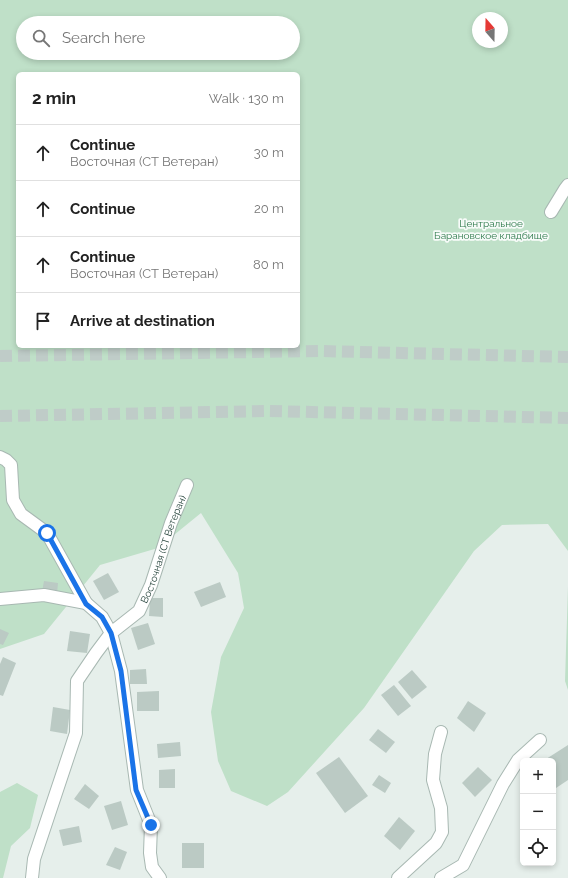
<!DOCTYPE html>
<meta charset="utf-8">
<style>
body{margin:0;font-family:Raleway,sans-serif;background:#f2f2f2;color:#222}
.controls{position:absolute;right:12px;bottom:12px;display:grid;overflow:hidden;border-radius:6px;box-shadow:0 2px 6px #0003}
.controls button{width:36px;height:36px;display:grid;place-items:center;padding:0;border:0;border-bottom:1px solid #e0e0e0;background:#fff;color:#222;font:20px sans-serif}
.compass{position:absolute;left:472px;top:12px;width:36px;height:36px;border-radius:50%;background:#fff;box-shadow:0 2px 6px #0003;rotate:340deg}
.stop{position:absolute;width:12px;height:12px;margin:-9px;border:3px solid #1a73e8;border-radius:50%;background:#fff}
.stop.end{background:#1a73e8;border-color:#fff;box-shadow:0 1px 4px #0008}
.list{margin:0;padding:0;list-style:none}
h2{display:flex;justify-content:space-between;align-items:center;height:52px;margin:0;padding:0 16px;font-size:17px}
h2 small{font-size:13px;font-weight:400;color:#767676}
.list li{display:grid;grid-template-columns:26px 1fr auto;gap:12px;align-items:center;box-sizing:border-box;height:56px;padding:0 16px;border-top:1px solid #e0e0e0}
.list b{display:block;font-size:15px;white-space:nowrap}
.list p{margin:0;font-size:13px;white-space:nowrap;color:#767676}
.list em{font-size:13px;font-style:normal;color:#767676}
.icon{flex:none;width:22px;height:22px;fill:none;stroke:currentColor;stroke-width:2;stroke-linecap:round;stroke-linejoin:round}
.map{position:relative;flex:none;width:568px;height:878px;overflow:hidden}
.search{position:absolute;background:#fff;box-shadow:0 2px 6px #0003;left:16px;top:16px;width:284px;height:44px;display:flex;align-items:center;gap:10px;box-sizing:border-box;padding:0 14px;border-radius:22px;color:#767676;font-size:15px}
.panel{position:absolute;background:#fff;box-shadow:0 2px 6px #0003;left:16px;top:72px;width:284px;height:276px;border-radius:6px}
.map>svg:first-child{display:block}
.green{fill:#bfe0c8;fill-rule:evenodd}
.building{fill:#bbcac4}
.lines{fill:none;stroke-linecap:round;stroke-linejoin:round}
.minor-tunnel{stroke:#bfccc8;stroke-width:12;stroke-dasharray:12 6;stroke-linecap:butt}
.highway-tunnel{stroke:#bfccc8;stroke-width:12;stroke-dasharray:12 6;stroke-linecap:butt}
.minor-casing{stroke:#a8b8b2;stroke-width:14}
.minor{stroke:#fff;stroke-width:12}
.route{stroke:#1a73e8;stroke-width:5}
.labels{text-anchor:middle;dominant-baseline:central;stroke-width:3.5;stroke-linejoin:round;paint-order:stroke}
.park-label{font-size:10px;fill:#2d7a4b;stroke:#f7fbf9}
.street-label{font-size:10px;fill:#24423a;stroke:#f7fbf9}
</style>
<div class="map">
<svg width="568" height="878" viewBox="0 0 568 878">
<rect width="100%" height="100%" fill="#e6efeb"/>
<g class="green">
<path d="M 0,0 L 568,0 L 568,551 L 548,524 L 502,525 L 474,551 L 364,708 L 288,792 L 267,806 L 231,791 L 218,761 L 211,712 L 221,657 L 244,608 L 238,573 L 201,513 L 158,548 L 100,565 L 44,634 L 0,649 ZM 478,18 L 502,18 L 502,42 L 478,42 ZM 23,23 L 293,23 L 293,53 L 23,53 ZM 18,74 L 298,74 L 298,346 L 18,346 Z"/>
<polygon points="568,587 568,690 565,681"/>
<polygon points="17,783 38,795 30,828 11,846 3,878 0,878 0,792"/>
</g>
<g class="building">
<polygon points="108,573 119,592 104,600 93,581"/>
<polygon points="44,581 58,583 57,594 42,592"/>
<polygon points="220,582 226,597 201,607 194,592"/>
<polygon points="150,598 163,598 163,617 149,616"/>
<polygon points="148,623 155,644 138,650 131,628"/>
<polygon points="0,629 9,633 3,645 0,644"/>
<polygon points="70,631 90,634 87,653 67,651"/>
<polygon points="3,657 16,663 3,696 0,695 0,664"/>
<polygon points="146,669 147,684 130,684 130,670"/>
<polygon points="412,670 427,687 412,699 398,682"/>
<polygon points="394,685 411,706 398,716 381,695"/>
<polygon points="159,691 159,711 137,711 137,692"/>
<polygon points="468,701 486,713 474,732 457,718"/>
<polygon points="53,707 70,710 67,734 50,731"/>
<polygon points="378,729 395,742 386,753 369,740"/>
<polygon points="180,742 181,756 158,758 157,744"/>
<polygon points="568,745 568,780 553,790 553,761 543,761"/>
<polygon points="339,757 368,796 345,813 316,773"/>
<polygon points="478,767 492,780 475,797 462,783"/>
<polygon points="175,769 175,788 159,788 159,770"/>
<polygon points="379,775 391,783 385,793 372,785"/>
<polygon points="85,784 99,796 89,809 74,799"/>
<polygon points="121,801 128,825 112,830 104,806"/>
<polygon points="399,817 415,831 400,850 384,836"/>
<polygon points="79,826 82,842 63,846 59,830"/>
<rect x="182" y="843" width="22" height="25"/>
<polygon points="115,847 127,852 120,870 106,865"/>
</g>
<g class="lines">
<polyline class="minor-tunnel" points="0,356 320,351 568,357"/>
<polyline class="highway-tunnel" points="0,416 269,411 568,418"/>
<defs>
<g id="minor">
<polyline points="551,212 565,189 568,185"/>
<polyline points="0,457 6,460 11,465 13,500 21,514 47,533 86,603"/>
<polyline points="0,599 44,595 86,603 102,617 111,633 96,653 77,681 76,733 34,859 32,878"/>
<path id="s1" d="M 160,878 L 152,867 L 150,853 L 151,825 L 137,790 L 121,671 L 111,633 L 139,611 L 151,585 L 171,523 L 187,485"/>
<polyline points="398,878 436,843 442,832 441,808 433,780 435,754 441,732"/>
<polyline points="441,878 463,865 503,784 518,760 540,740"/>
</g>
</defs>
<use href="#minor" class="minor-casing"/>
<use href="#minor" class="minor"/>
</g>
<g class="lines">
<polyline class="route" points="47,533 86,604 102,617 111,633 121,671 136,790 151,825"/>
</g>
<g class="labels">
<g class="park-label">
<text x="491" y="223">Центральное<tspan x="491" dy="12">Барановское кладбище</tspan></text>
</g>
<g class="street-label">
<text stroke="none"><textPath href="#s1" startOffset="355">Восточная (СТ Ветеран)</textPath></text>
</g>
</g>
</svg>
<div class="controls">
<button>+</button>
<button>−</button>
<button><svg class="icon" aria-label="locate" viewBox="0 0 24 24"><circle cx="12" cy="12" r="6"/><path d="M12 2v4M12 18v4M2 12h4M18 12h4"/></svg></button>
</div>
<svg class="compass" viewBox="-18 -18 36 36"><path d="M0-13l5 13h-10z" fill="#e53935"/><path d="M0 13l5-13h-10z" fill="#767676"/></svg>
<div class="stop" style="left:47px;top:533px"></div>
<div class="stop end" style="left:151px;top:825px"></div>
<div class="search"><svg class="icon" aria-label="search" viewBox="0 0 24 24"><circle cx="10" cy="10" r="6"/><path d="M15 15l6 6"/></svg>Search here</div>
<section class="panel">
<h2>2 min<small>Walk · 130 m</small></h2>
<ul class="list">
<li><svg class="icon" aria-label="ahead" viewBox="0 0 24 24"><path d="M12 20V5M6 11l6-6 6 6"/></svg><div><b>Continue</b><p>Восточная (СТ Ветеран)</p></div><em>30 m</em></li>
<li><svg class="icon" aria-label="ahead" viewBox="0 0 24 24"><path d="M12 20V5M6 11l6-6 6 6"/></svg><div><b>Continue</b></div><em>20 m</em></li>
<li><svg class="icon" aria-label="ahead" viewBox="0 0 24 24"><path d="M12 20V5M6 11l6-6 6 6"/></svg><div><b>Continue</b><p>Восточная (СТ Ветеран)</p></div><em>80 m</em></li>
<li><svg class="icon" aria-label="arrive" viewBox="0 0 24 24"><path d="M6 21V4h12l-3 4 3 4H6"/></svg><div><b>Arrive at destination</b></div></li>
</ul>
</section>
</div>
